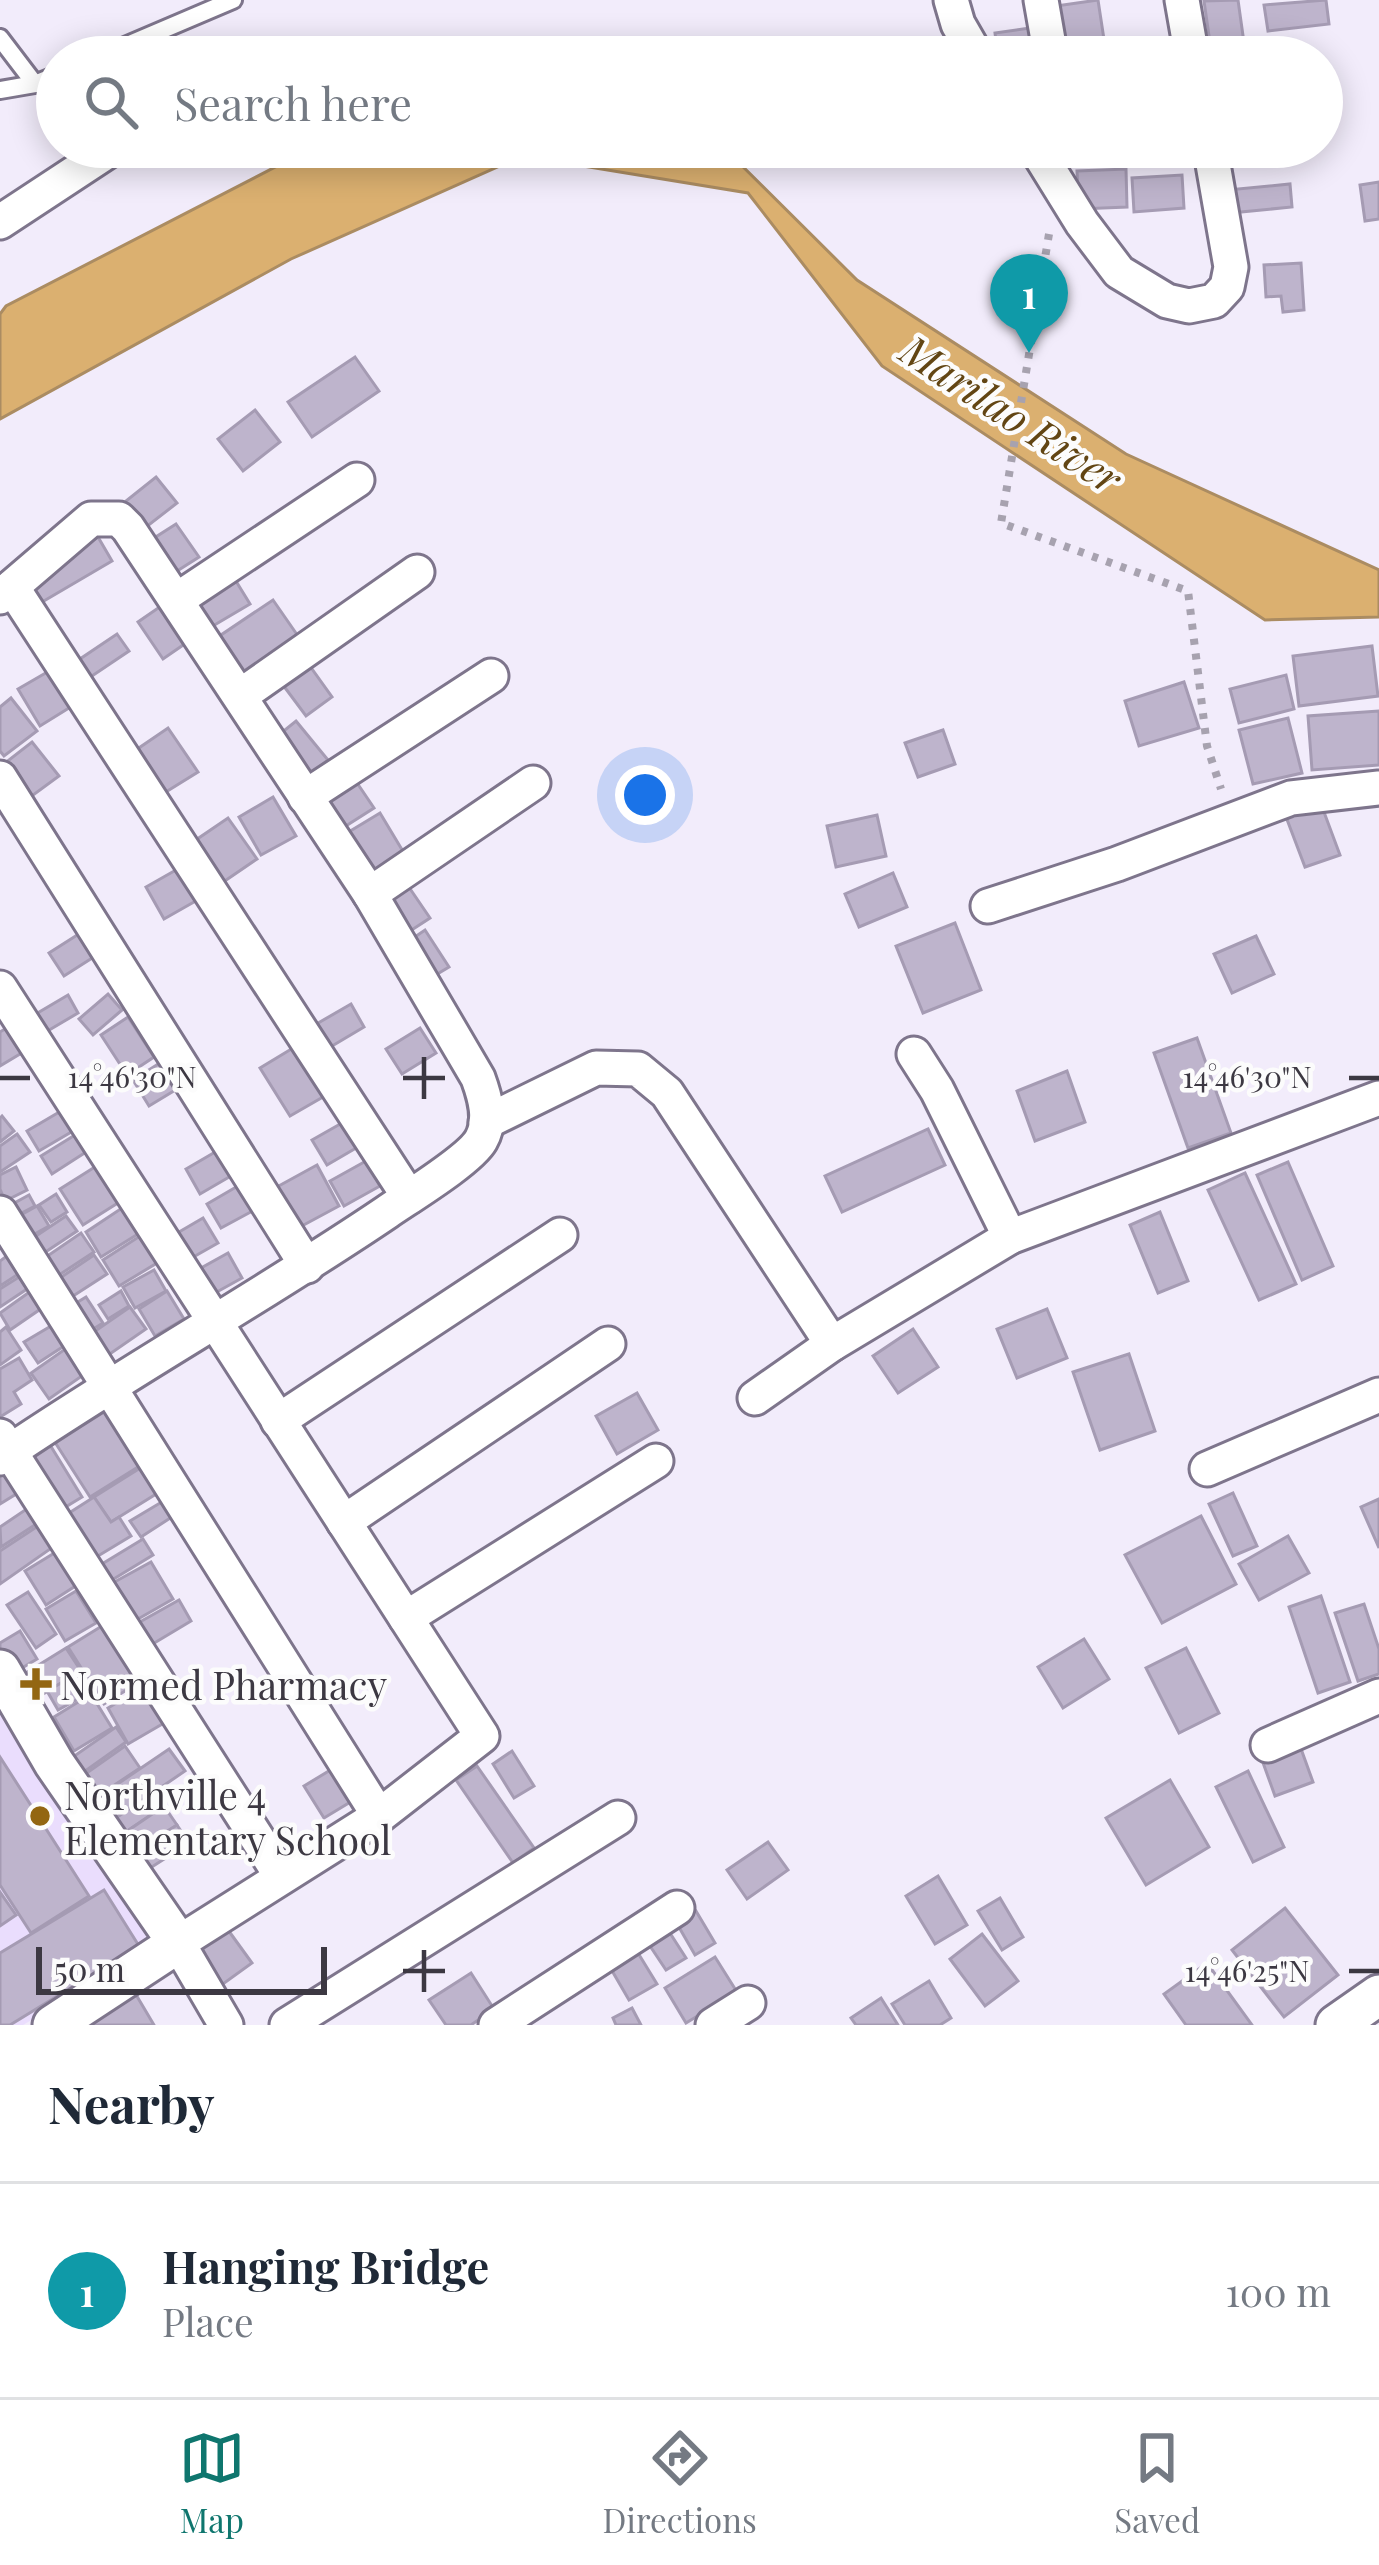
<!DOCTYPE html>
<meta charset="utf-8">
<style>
body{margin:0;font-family:"Playfair Display",serif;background:#f6f6f7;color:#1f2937}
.scale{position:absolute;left:36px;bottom:30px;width:291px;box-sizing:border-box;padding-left:12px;border:6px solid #3c3842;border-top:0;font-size:33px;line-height:42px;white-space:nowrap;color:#3c3842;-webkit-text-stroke:9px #fcfcfc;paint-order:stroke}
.you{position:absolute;left:645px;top:795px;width:42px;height:42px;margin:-30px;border:9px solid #fff;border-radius:50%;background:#1a73e8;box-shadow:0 0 0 18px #1a73e833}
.badge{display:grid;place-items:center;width:78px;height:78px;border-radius:50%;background:#0f766e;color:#fff;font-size:39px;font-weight:700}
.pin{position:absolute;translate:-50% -99px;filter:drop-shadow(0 3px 6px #0008)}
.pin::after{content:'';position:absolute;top:63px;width:42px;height:36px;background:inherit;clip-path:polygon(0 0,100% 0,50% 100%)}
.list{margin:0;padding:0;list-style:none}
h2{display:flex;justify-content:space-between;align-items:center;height:156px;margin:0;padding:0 48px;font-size:51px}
h2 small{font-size:39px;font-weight:400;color:#747a83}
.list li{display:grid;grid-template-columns:78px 1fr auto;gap:36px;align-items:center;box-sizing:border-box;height:216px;padding:0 48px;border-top:3px solid #e0e1e3}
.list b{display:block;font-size:45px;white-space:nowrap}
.list p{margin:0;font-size:39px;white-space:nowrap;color:#747a83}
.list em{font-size:39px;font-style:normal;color:#747a83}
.icon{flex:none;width:66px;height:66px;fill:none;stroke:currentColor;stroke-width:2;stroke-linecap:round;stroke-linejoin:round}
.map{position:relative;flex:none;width:1379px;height:2025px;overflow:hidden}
.search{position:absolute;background:#fff;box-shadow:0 6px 30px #0003;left:36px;right:36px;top:36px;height:132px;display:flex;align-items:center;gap:30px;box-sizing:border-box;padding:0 42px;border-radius:66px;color:#747a83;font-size:45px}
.sheet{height:372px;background:#fff}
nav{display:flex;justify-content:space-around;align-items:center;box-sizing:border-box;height:168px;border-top:3px solid #e0e1e3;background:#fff;font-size:33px;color:#747a83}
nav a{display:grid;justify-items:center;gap:6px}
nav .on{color:#0f766e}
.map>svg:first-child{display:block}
.built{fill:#eaddfd}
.water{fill:#dbb070;stroke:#ab8c62;stroke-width:3}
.building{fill:#beb4cc;stroke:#a59bb3;stroke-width:3}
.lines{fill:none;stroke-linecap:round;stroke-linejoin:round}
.service-casing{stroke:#7e758c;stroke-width:22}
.minor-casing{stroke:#7e758c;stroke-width:39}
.tertiary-casing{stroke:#7e758c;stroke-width:45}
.path{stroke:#a7a2af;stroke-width:8;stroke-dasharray:6 9;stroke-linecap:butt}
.service{stroke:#fff;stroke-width:16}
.minor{stroke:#fff;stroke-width:33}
.tertiary{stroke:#fff;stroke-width:39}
.ticks{fill:none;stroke:#3c3842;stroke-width:4.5}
.poi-dot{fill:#936612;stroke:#fcfcfc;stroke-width:4.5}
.labels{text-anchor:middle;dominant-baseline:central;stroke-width:9;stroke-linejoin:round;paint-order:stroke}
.poi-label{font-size:39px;fill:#3c3842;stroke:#fcfcfc;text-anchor:start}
.water-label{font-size:42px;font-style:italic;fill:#624513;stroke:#fcfcfc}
.ticks-label{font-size:30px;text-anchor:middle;fill:#3c3842;stroke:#fcfcfc;stroke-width:9;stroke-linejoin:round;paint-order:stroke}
</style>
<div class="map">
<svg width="1379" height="2025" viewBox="0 0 1379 2025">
<rect width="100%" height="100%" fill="#f2ecfb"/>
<polygon class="built" points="0,1690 160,1943 23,2025 0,2025"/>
<polygon class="water" points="314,147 723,147 857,280 1126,454 1379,570 1379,617 1265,620 882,366 748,193 522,156 291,259 0,419 0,314 6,306"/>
<g class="building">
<polygon points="1098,0 1105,46 1057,53 1049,7"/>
<polygon points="1238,0 1246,57 1212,57 1204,1"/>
<polygon points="1326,0 1329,24 1268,31 1264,5"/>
<polygon points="1037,27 1040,57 998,57 995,33"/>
<polygon points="1126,169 1127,207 1079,209 1077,171"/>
<polygon points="1182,175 1184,208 1134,212 1132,178"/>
<polygon points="1379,182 1379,219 1365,221 1360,185"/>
<polygon points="1290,184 1292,207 1230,213 1227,190"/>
<polygon points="1301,263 1304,310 1283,312 1281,296 1266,297 1264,265"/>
<polygon points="355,357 379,391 312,437 288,402"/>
<polygon points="255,410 280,442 243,471 218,439"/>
<polygon points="156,477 177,503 141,531 121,505"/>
<polygon points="176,524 199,557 174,573 151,540"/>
<polygon points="98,537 112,561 37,605 23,582"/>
<polygon points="231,573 250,604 206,630 188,600"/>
<polygon points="273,600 298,636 240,676 215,639"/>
<polygon points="161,606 186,643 163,659 138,622"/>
<polygon points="117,634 129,651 86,680 74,663"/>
<polygon points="1372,646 1378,696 1299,706 1293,656"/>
<polygon points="307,662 332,697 306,716 280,681"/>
<polygon points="56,667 77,703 40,726 18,689"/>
<polygon points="1286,675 1294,709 1239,723 1230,689"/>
<polygon points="1184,682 1199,728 1139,746 1125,701"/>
<polygon points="11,698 37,731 4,756 0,751 0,707"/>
<polygon points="1379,711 1379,765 1312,770 1308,716"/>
<polygon points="1288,718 1302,773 1253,784 1239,730"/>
<polygon points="296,721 328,760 301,781 270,742"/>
<polygon points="168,728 198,772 161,795 133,752"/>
<polygon points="943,730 955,764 918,777 905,743"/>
<polygon points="32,742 59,776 25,801 0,767"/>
<polygon points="351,774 374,808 338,831 315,797"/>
<polygon points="1318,796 1340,855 1305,867 1283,809"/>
<polygon points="273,797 296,836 261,855 239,817"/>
<polygon points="380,813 404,853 366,875 342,836"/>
<polygon points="877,815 886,856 836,867 827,826"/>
<polygon points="228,818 257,859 219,885 190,844"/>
<polygon points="183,866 201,898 164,919 146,887"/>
<polygon points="893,873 907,907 859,927 845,894"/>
<polygon points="402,877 430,918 404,935 377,893"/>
<polygon points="955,923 981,990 923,1013 896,946"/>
<polygon points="85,930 100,953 64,976 49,953"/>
<polygon points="425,930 449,967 429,979 406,943"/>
<polygon points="1256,936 1274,974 1232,993 1214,954"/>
<polygon points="108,994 122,1010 93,1035 79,1019"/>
<polygon points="68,995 78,1013 34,1039 24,1021"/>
<polygon points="351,1004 364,1027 327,1049 313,1026"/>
<polygon points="128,1017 154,1057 127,1075 101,1035"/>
<polygon points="10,1026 25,1051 0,1066 0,1032"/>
<polygon points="420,1028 436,1053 402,1074 386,1049"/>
<polygon points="1197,1038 1231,1133 1188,1148 1154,1053"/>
<polygon points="293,1048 323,1097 290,1116 260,1068"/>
<polygon points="166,1059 182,1086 149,1106 133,1080"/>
<polygon points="1067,1071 1085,1122 1035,1141 1017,1091"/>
<polygon points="61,1111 73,1131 39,1151 27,1131"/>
<polygon points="2,1116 14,1131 0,1142 0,1118"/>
<polygon points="349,1119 363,1144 327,1165 312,1140"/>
<polygon points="928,1129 945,1165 842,1212 825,1176"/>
<polygon points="17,1134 30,1152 0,1172 0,1146"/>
<polygon points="75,1135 86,1152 52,1174 41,1156"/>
<polygon points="222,1148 236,1173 200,1194 186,1169"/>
<polygon points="366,1161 380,1186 344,1206 330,1181"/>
<polygon points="1288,1162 1333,1266 1302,1280 1257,1175"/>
<polygon points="98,1165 121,1201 83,1225 60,1189"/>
<polygon points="317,1165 339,1206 298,1228 275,1188"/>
<polygon points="16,1167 27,1190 5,1201 0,1189 0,1175"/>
<polygon points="1245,1173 1296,1284 1259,1300 1208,1190"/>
<polygon points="243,1183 258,1208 221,1228 207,1204"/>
<polygon points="56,1194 67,1212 51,1222 39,1205"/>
<polygon points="29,1195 35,1206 14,1217 9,1206"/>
<polygon points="37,1206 49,1226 31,1236 19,1216"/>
<polygon points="122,1208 138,1234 101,1257 86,1232"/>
<polygon points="1160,1212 1188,1281 1158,1293 1130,1225"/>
<polygon points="66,1216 77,1231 41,1255 30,1240"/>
<polygon points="203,1218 218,1243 181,1264 167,1239"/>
<polygon points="81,1233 94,1252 56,1277 43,1259"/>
<polygon points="140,1236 157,1263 119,1286 103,1260"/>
<polygon points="11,1253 23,1271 0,1286 0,1261"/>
<polygon points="228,1253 242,1278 206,1298 192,1273"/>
<polygon points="94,1255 107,1274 70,1298 57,1280"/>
<polygon points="154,1270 166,1291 135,1308 123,1287"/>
<polygon points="19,1277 27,1289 0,1307 0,1289"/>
<polygon points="31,1291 42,1308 10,1330 0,1313"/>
<polygon points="121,1291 129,1306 108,1319 99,1305"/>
<polygon points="167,1291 184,1319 155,1336 139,1309"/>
<polygon points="86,1297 103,1323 85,1334 68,1308"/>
<polygon points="130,1307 146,1329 104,1358 88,1336"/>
<polygon points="1047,1309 1067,1358 1017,1378 997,1329"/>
<polygon points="51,1326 64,1346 38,1363 24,1342"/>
<polygon points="6,1327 21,1350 0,1365 0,1332"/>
<polygon points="913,1329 938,1367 898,1393 873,1356"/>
<polygon points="71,1345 89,1371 49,1399 31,1373"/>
<polygon points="1129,1354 1155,1431 1100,1450 1073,1372"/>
<polygon points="19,1358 32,1380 14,1392 21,1404 0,1417 0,1369"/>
<polygon points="637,1393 658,1430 617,1454 596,1416"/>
<polygon points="107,1401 146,1462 90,1497 51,1436"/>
<polygon points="47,1440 82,1497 59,1511 24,1454"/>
<polygon points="0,1465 26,1488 0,1504"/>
<polygon points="145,1465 161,1491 111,1522 94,1497"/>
<polygon points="1233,1493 1257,1546 1233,1556 1209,1504"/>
<polygon points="94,1497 111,1522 119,1517 131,1536 93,1559 66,1515"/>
<polygon points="170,1497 178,1513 141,1537 130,1521"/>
<polygon points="1379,1499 1379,1548 1361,1507"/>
<polygon points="34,1504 44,1519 1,1547 0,1527"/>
<polygon points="1201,1516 1236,1584 1162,1623 1125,1555"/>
<polygon points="38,1526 53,1547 0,1584 0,1551"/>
<polygon points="1288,1536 1309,1573 1259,1600 1239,1564"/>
<polygon points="143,1539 153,1555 107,1583 97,1567"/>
<polygon points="56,1552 77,1585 46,1605 25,1571"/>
<polygon points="151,1562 173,1599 131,1623 109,1585"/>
<polygon points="76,1591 96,1623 65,1641 46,1609"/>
<polygon points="28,1592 56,1634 36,1648 7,1605"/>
<polygon points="1321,1596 1350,1682 1318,1693 1289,1607"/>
<polygon points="179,1600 191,1621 151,1645 138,1623"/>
<polygon points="1364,1604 1379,1649 1379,1674 1358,1681 1335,1613"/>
<polygon points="110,1621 146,1678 104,1704 68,1647"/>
<polygon points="20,1631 37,1659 12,1674 0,1655 0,1643"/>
<polygon points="1084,1639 1109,1679 1063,1708 1038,1667"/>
<polygon points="66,1648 81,1671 35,1699 21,1676"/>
<polygon points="1186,1648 1219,1713 1179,1733 1146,1668"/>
<polygon points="77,1674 89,1693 58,1710 47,1691"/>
<polygon points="150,1683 171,1719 128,1744 108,1708"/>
<polygon points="91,1694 112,1728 74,1751 54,1717"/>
<polygon points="116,1727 126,1742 81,1774 70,1759"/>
<polygon points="125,1746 140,1768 95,1798 81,1777"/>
<polygon points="1300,1746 1313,1782 1275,1796 1262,1760"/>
<polygon points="169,1749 185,1771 110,1822 94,1800"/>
<polygon points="512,1751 534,1786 514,1798 493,1764"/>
<polygon points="0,1757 89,1896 31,1933 0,1885"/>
<polygon points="337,1766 357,1798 324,1818 304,1786"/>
<polygon points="477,1766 534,1848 513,1863 456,1780"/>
<polygon points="1248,1771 1284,1847 1253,1862 1216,1787"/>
<polygon points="1170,1780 1209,1847 1146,1885 1106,1818"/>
<polygon points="154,1792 164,1806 120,1836 110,1822"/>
<polygon points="164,1806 177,1825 132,1854 120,1836"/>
<polygon points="177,1825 189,1843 144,1872 132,1854"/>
<polygon points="768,1842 788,1870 747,1899 727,1870"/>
<polygon points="938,1876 967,1925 935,1944 906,1896"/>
<polygon points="104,1890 139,1946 10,2025 0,2025 0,1953"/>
<polygon points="0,1892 16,1915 0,1926"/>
<polygon points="1000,1898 1023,1937 1002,1950 978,1911"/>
<polygon points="1285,1908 1338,1975 1284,2017 1232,1950"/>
<polygon points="696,1911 715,1943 695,1955 676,1922"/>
<polygon points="223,1923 252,1963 216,1989 187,1949"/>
<polygon points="668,1930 686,1958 666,1970 648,1943"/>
<polygon points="982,1934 1018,1981 985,2006 950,1959"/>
<polygon points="638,1953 657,1984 629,2000 611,1969"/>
<polygon points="715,1957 737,1992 686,2023 665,1988"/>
<polygon points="1207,1963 1252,2025 1186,2025 1164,1994"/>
<polygon points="471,1973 494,2009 471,2025 446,2025 429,2000"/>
<polygon points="929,1981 951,2018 940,2025 905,2025 892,2004"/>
<polygon points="135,1993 154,2025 94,2025 91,2019"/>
<polygon points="881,1998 898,2025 856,2025 851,2018"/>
<polygon points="632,2008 641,2025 616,2025 613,2018"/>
</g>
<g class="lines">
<defs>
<g id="service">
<polyline points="0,38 35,84"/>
<polyline points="99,57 233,0"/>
<polyline points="0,90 35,84 57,75"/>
</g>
<g id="minor">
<polyline points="951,0 958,24 977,57"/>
<polyline points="1041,0 1051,57"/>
<polyline points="1182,0 1192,57"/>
<polyline points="1035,147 1082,223 1119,272 1167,301 1189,306 1214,301 1227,287 1231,267 1210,147"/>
<polyline points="0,222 114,147"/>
<polyline points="12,587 409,1197"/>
<path d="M 0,597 L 91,519 L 119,519 L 128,528 L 370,894 L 478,1078 C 485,1097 492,1121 481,1140 C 470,1160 407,1198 387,1212 C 260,1298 126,1372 0,1458"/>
<polyline points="178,599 357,480"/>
<polyline points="240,696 417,572"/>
<polyline points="0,778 307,1266"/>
<polyline points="305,797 491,676"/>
<polyline points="370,894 533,783"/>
<polyline points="988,906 1117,864 1291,798 1379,788"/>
<polyline points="0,988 482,1736 379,1816 178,1943 226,2025"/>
<polyline points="914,1054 937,1090 1010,1237"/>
<polyline points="486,1122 596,1068 638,1069 667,1093 832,1344"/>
<polyline points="0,1213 379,1816"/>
<polyline points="755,1398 832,1344 1010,1237 1379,1098"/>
<polyline points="278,1421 560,1235"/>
<polyline points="0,1436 280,1874"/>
<polyline points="1207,1469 1379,1395"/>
<polyline points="344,1522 608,1344"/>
<polyline points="406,1618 656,1461"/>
<polyline points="1268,1745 1379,1696"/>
<polyline points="287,2025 618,1818"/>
<polyline points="496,2025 677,1908"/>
<polyline points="713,2025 748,2003"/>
</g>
<g id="tertiary">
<polyline points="0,1670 54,1763 178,1943 53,2025"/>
<polyline points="1336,2025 1379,1995"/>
</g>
</defs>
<use href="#service" class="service-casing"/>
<use href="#minor" class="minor-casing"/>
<use href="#tertiary" class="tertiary-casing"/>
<polyline class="path" points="1049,234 1001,523 1188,591 1207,746 1221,789"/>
<use href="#service" class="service"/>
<use href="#minor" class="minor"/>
<use href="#tertiary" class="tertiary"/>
</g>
<path class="ticks" d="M 424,1057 L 424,1099M 0,1078 L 30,1078M 403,1078 L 445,1078M 1349,1078 L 1379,1078M 424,1950 L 424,1992M 403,1971 L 445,1971M 1349,1971 L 1379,1971"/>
<g class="poi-dot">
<path d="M30 1666h12v12h12v12h-12v12h-12v-12h-12v-12h12z"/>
<circle cx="40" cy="1816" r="12"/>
</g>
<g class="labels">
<g class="poi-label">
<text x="60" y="1684">Normed Pharmacy</text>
<text x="64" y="1794">Northville 4<tspan x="64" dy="45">Elementary School</tspan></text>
</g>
<g class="water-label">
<text transform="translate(1012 413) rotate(33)">Marilao River</text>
</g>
</g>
<g class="ticks-label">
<text x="132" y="1088">14°46'30"N</text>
<text x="1247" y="1088">14°46'30"N</text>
<text x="1247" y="1982">14°46'25"N</text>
</g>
</svg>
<div class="scale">50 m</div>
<div class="you"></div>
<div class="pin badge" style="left:1029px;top:353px;background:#0f9aa8">1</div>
<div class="search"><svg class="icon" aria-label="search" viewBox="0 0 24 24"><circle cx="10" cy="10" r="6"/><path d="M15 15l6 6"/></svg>Search here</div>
</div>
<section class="sheet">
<h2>Nearby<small></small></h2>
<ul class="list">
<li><span class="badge" style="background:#0f9aa8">1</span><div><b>Hanging Bridge</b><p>Place</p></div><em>100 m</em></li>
</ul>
</section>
<nav>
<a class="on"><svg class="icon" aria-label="map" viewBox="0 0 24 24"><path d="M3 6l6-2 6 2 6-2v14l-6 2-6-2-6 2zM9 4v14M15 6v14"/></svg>Map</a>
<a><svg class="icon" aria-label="directions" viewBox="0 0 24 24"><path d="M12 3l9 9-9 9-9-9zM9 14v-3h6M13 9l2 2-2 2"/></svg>Directions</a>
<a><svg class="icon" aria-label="saved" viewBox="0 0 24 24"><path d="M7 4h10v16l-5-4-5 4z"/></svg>Saved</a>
</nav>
